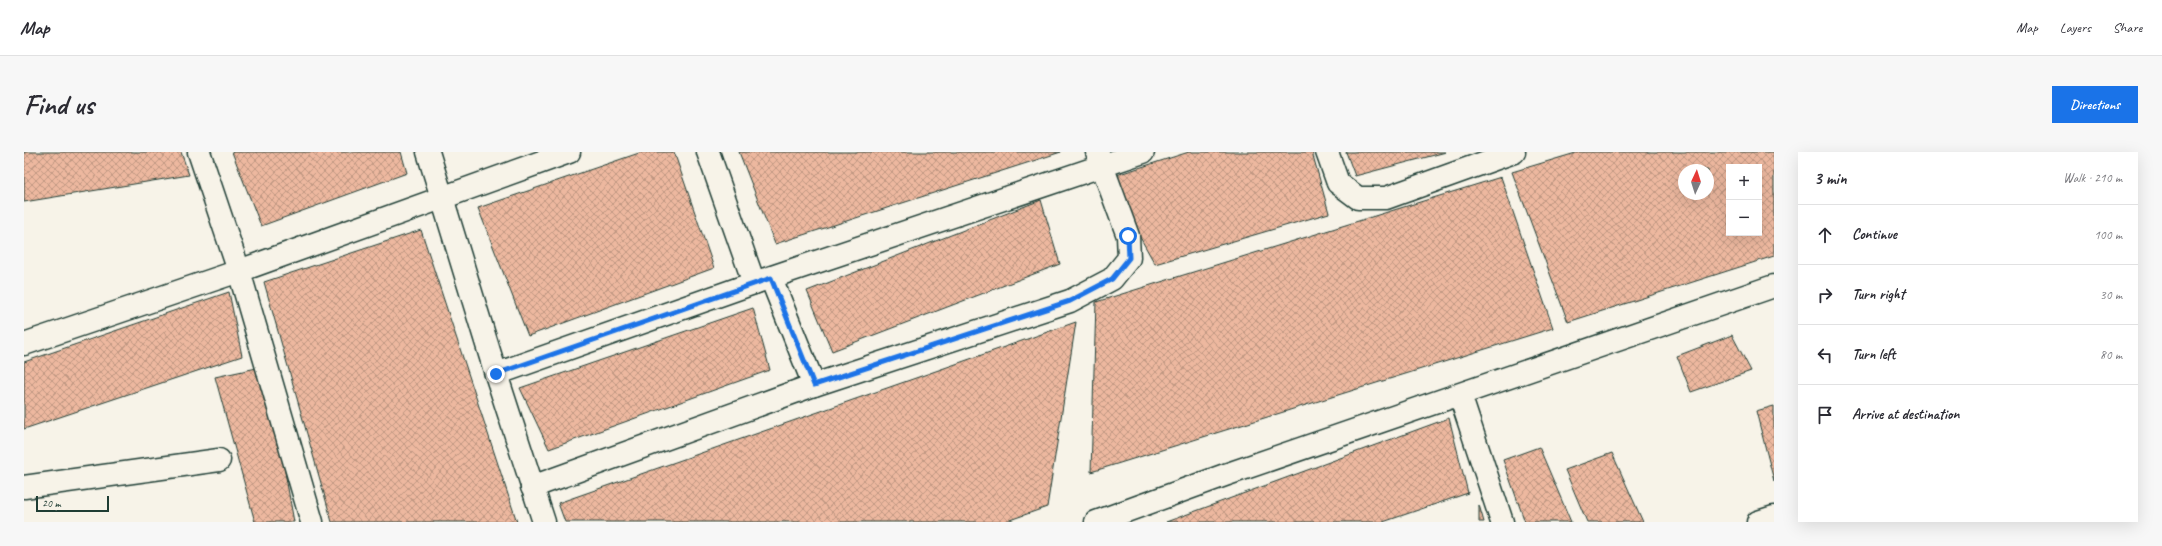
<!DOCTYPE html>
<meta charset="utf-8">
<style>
body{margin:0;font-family:Caveat,sans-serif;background:#f7f7f7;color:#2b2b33}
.controls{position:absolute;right:12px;top:12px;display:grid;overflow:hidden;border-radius:0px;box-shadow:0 4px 16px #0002}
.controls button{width:36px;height:36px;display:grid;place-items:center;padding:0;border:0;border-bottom:1px solid #e1e1e2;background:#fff;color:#2b2b33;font:20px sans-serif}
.compass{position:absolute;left:1654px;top:12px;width:36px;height:36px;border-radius:50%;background:#fff;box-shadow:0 4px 16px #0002;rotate:4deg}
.scale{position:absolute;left:12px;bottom:10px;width:73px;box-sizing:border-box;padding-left:4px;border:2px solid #1f3d34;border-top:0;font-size:11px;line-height:14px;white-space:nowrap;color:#1f3d34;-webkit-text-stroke:3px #f7f3e8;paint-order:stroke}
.stop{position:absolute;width:12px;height:12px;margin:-9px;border:3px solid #1a73e8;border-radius:50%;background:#fff}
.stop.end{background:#1a73e8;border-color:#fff;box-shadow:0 1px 4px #0008}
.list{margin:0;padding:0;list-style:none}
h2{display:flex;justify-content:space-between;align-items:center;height:52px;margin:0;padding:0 16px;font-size:17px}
h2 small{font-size:13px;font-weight:400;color:#7c7c81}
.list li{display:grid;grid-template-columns:26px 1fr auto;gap:12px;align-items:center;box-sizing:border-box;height:60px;padding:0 16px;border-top:1px solid #e1e1e2}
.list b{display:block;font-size:15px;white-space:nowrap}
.list em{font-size:13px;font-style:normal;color:#7c7c81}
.icon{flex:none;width:22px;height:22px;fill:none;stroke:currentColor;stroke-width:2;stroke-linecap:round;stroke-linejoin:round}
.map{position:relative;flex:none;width:1750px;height:370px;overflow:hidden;border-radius:0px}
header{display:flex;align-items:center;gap:24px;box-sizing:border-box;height:56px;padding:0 20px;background:#fff;border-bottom:1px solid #e1e1e2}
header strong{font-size:19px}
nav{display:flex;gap:22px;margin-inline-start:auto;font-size:14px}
.intro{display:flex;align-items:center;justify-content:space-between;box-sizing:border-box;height:96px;padding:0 24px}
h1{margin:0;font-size:28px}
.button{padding:10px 18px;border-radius:0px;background:#1a73e8;color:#fff;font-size:14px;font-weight:700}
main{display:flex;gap:24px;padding:0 24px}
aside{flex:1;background:#fff;border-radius:0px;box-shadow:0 4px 16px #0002}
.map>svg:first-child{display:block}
.building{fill:url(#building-cross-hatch);stroke:#1f3d34;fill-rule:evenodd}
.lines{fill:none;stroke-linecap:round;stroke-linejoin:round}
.minor-casing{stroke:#1f3d34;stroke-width:25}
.minor{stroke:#f7f3e8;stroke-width:22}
.route{stroke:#1a73e8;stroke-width:5}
</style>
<header>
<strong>Map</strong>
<nav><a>Map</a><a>Layers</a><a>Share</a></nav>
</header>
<div class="intro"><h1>Find us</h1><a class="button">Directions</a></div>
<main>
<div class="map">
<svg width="1750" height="370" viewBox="0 0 1750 370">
<defs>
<pattern id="building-cross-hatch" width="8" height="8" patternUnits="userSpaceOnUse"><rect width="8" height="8" fill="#edb89f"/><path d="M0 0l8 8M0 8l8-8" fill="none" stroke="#bf9782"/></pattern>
</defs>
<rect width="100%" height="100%" fill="#f7f3e8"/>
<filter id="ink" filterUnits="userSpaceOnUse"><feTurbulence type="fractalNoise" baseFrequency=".025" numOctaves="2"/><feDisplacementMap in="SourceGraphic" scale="8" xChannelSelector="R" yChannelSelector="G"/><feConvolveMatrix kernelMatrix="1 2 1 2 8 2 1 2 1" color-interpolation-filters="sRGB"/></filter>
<g filter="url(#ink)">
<g class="building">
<polygon points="0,0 157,0 165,23 0,50"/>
<polygon points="208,0 377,0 383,21 237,74"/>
<polygon points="618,0 650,0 690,116 504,184 454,56"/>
<polygon points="715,0 1037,0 751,92"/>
<polygon points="1165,0 1288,0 1305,61 1131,112 1083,26"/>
<polygon points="1322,0 1422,0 1331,24"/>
<path d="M 1555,0 L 1750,0 L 1750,104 L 1544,170 L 1488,20 ZM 1705,15 L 1735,15 L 1735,81 L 1705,81 ZM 1660,18 L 1684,18 L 1684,42 L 1660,42 Z"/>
<polygon points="1477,25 1529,176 1067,320 1072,150"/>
<polygon points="1017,48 1036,112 808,199 783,139"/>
<polygon points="397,78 493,370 308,370 240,130"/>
<polygon points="205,140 218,204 0,277 0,210"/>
<polygon points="729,156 746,218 525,297 496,236"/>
<polygon points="1052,170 1023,355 980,370 541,370 534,351"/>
<polygon points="1708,183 1727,219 1667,240 1653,204"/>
<polygon points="242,214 270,370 231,370 191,225"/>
<polygon points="1750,254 1750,329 1732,259"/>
<polygon points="1425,266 1444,341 1359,370 1142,370"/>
<polygon points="1515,295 1547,370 1501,370 1479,308"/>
<polygon points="1588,301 1619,370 1563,370 1541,318"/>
<polygon points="1455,353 1460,370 1455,370"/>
</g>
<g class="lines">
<defs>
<g id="minor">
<polyline points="175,0 215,119 288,370"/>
<polyline points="404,0 472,222 520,370"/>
<polyline points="684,0 730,131"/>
<polyline points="1303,0 1314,31 1334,46 1362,46 1490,0"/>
<polyline points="747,126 790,233"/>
<polyline points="0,192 215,119 545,0"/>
<polyline points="472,222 730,131 1119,0"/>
<polyline points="1436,243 1478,370"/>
<polyline points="0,335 195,308"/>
<polyline points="508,335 790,233 1046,149 1088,127 1105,106 1104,84 1073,0"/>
<polyline points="1072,370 1201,323 1750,134"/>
<polyline points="1734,370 1750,365"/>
</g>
</defs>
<use href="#minor" class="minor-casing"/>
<use href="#minor" class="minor"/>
</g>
</g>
<g class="lines" filter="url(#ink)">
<polyline class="route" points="472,222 747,126 790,233 1046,149 1088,127 1105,106 1104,84"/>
</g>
</svg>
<div class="controls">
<button>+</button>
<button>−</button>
</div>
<svg class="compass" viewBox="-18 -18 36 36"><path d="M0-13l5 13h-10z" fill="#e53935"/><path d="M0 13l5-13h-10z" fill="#7c7c81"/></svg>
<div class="scale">20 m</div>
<div class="stop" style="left:1104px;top:84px"></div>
<div class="stop end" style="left:472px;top:222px"></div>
</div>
<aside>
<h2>3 min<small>Walk · 210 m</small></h2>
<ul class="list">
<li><svg class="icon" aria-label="ahead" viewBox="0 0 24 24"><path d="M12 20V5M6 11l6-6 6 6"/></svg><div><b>Continue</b></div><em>100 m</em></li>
<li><svg class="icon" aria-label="right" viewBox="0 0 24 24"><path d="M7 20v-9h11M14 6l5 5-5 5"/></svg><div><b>Turn right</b></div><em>30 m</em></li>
<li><svg class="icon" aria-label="left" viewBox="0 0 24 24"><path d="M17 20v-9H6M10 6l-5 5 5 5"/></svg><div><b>Turn left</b></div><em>80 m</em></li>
<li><svg class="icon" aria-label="arrive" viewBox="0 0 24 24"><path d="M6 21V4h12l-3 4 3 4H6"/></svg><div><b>Arrive at destination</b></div></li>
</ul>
</aside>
</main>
